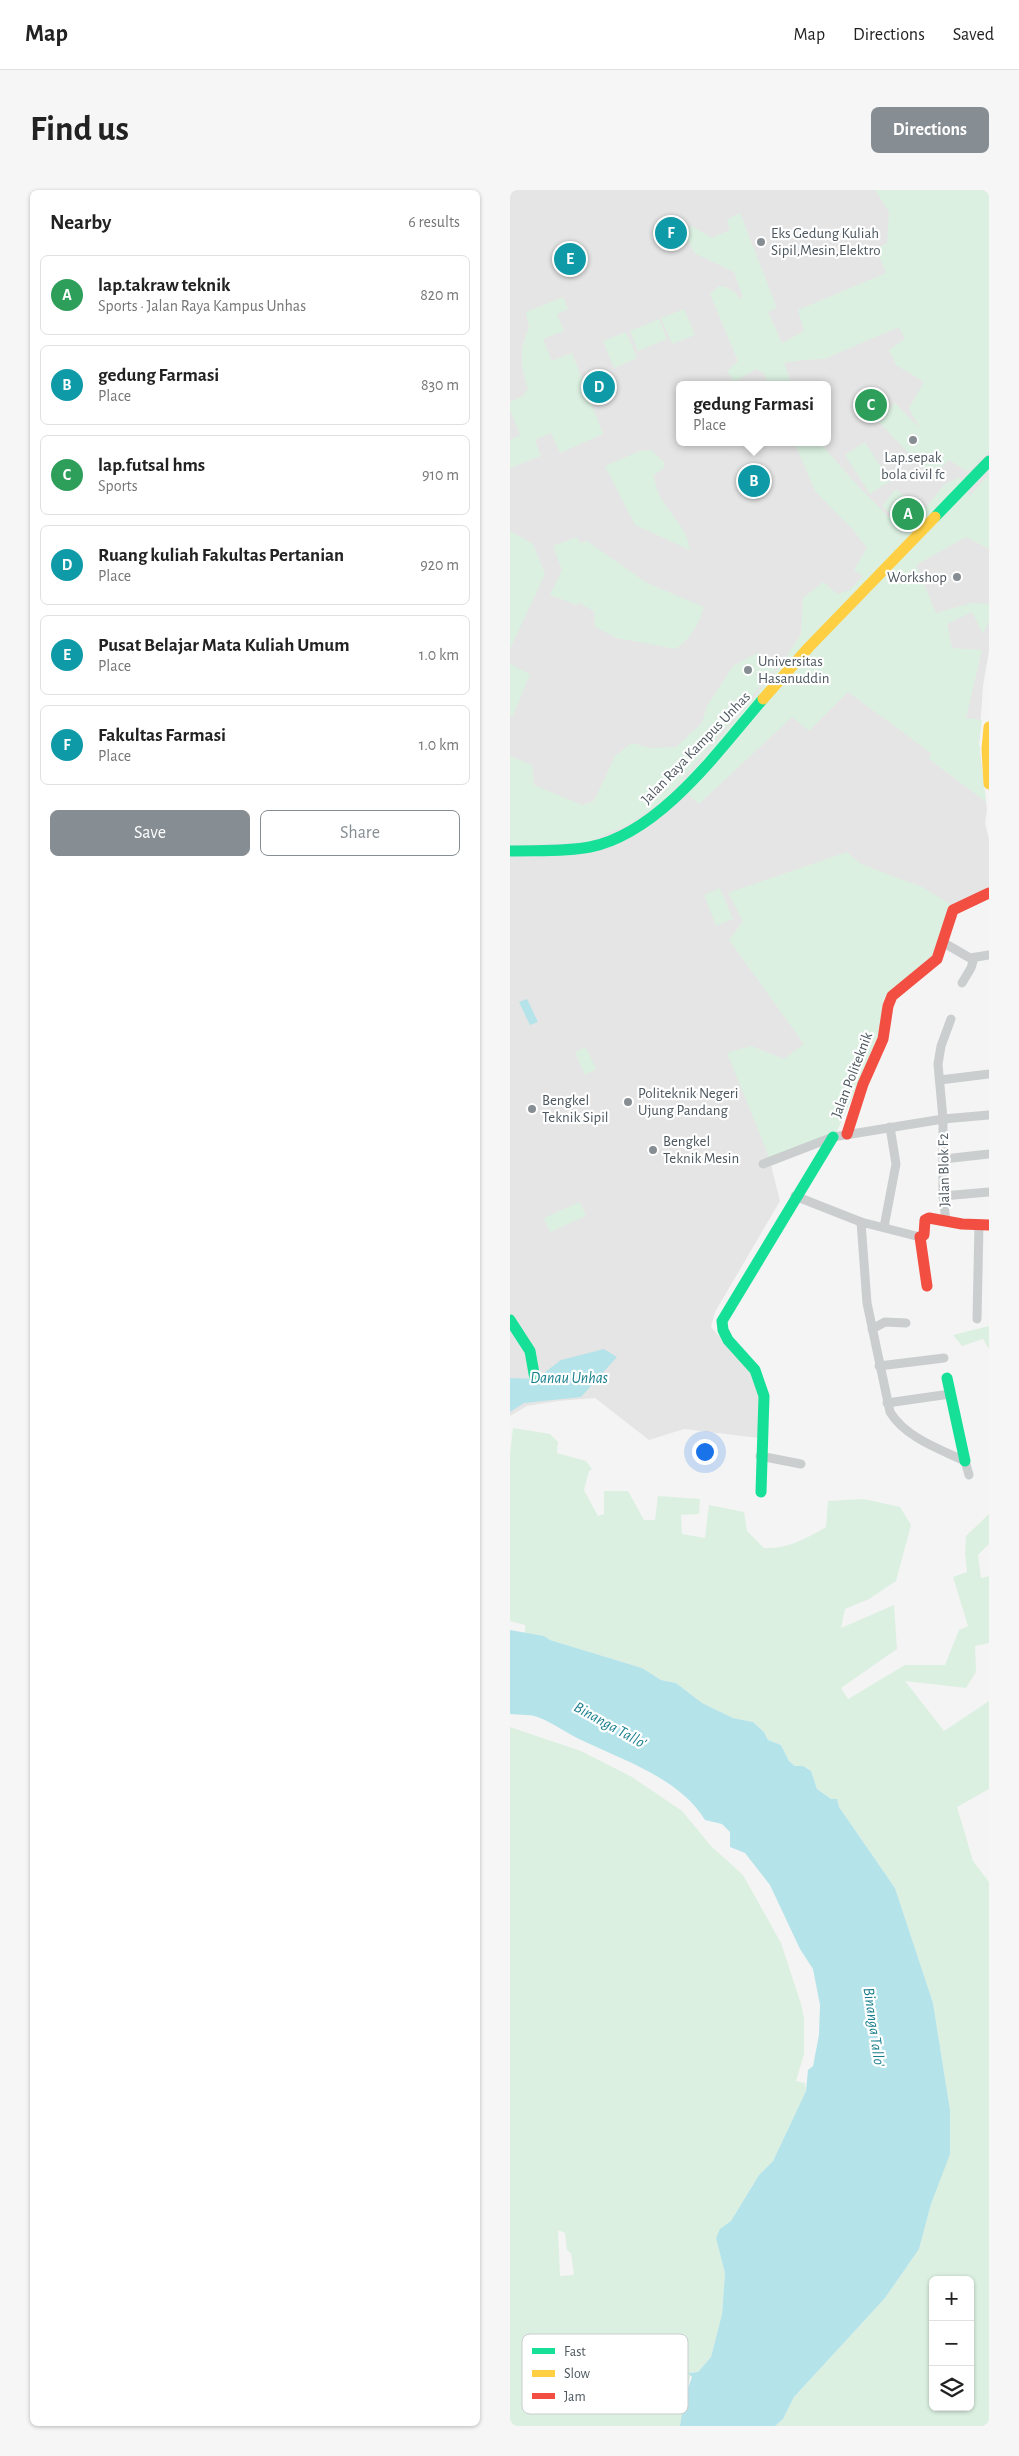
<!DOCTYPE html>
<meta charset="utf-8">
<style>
body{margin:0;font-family:"Alegreya Sans",sans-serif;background:#f6f6f6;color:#222}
.controls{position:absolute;right:15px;bottom:15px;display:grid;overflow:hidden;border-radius:8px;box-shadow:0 1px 4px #0004}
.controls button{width:45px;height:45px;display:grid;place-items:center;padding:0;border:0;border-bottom:1px solid #e0e0e0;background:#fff;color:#222;font:25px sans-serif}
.you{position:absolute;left:194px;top:1261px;width:18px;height:18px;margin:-12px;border:4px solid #fff;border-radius:50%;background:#1a73e8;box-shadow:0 0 0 8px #1a73e833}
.badge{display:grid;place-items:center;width:32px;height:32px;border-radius:50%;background:#878e93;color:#fff;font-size:16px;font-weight:700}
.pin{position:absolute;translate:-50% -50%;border:2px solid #fff;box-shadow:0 1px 5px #0006}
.popup{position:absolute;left:166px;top:191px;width:155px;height:65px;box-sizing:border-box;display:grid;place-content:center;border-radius:8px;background:#fff;filter:drop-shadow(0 1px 4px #0005);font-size:16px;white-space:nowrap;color:#767676}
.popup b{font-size:19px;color:#222}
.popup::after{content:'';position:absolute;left:50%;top:100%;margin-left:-10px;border:10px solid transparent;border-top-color:#fff}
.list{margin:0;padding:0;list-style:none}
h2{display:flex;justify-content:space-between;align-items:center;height:65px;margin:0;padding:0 20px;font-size:21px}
h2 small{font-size:16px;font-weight:400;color:#767676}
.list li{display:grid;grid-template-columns:32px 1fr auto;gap:15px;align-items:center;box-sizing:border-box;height:80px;margin:0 10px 10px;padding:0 10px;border:1px solid #e0e0e0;border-radius:8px}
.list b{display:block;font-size:19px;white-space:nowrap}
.list p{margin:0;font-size:16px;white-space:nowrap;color:#767676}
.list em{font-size:16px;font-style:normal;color:#767676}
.actions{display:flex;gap:10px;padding:15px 20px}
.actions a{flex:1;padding:11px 0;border:1px solid #878e93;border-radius:8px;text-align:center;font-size:18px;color:#878e93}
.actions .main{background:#878e93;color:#fff}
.icon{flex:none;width:28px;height:28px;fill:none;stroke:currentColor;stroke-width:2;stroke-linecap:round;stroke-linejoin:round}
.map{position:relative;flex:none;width:479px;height:2236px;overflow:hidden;border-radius:8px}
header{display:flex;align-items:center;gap:30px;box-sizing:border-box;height:70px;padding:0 25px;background:#fff;border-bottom:1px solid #e0e0e0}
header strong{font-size:24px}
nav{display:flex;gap:28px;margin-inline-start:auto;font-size:18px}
.intro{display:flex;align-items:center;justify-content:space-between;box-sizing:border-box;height:120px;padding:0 30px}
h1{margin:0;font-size:35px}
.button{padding:12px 22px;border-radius:8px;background:#878e93;color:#fff;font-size:18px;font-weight:700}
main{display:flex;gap:30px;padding:0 30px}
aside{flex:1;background:#fff;border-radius:8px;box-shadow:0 1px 4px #0004}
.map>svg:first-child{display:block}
.education{fill:#e6e5e5;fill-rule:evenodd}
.green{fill:#dbf0e1;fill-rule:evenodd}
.water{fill:#b4e3ea}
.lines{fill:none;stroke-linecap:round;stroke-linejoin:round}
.street{stroke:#cbcecf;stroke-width:9}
.fast{stroke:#16e098;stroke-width:11}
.slow{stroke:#ffcf43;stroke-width:11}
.jam{stroke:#f24e42;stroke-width:11}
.poi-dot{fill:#878e93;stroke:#fff;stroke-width:2}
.labels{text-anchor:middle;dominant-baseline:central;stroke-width:4.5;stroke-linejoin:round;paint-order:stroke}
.poi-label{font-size:15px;fill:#4c575f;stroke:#fff;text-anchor:start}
.street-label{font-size:15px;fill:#4c575f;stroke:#fff}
.water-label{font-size:16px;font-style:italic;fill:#197f8d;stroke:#fff}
.key{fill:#fff;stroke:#c9cdcf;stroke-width:1}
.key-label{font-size:14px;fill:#4c575f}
</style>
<header>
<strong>Map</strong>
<nav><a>Map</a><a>Directions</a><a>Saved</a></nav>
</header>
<div class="intro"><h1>Find us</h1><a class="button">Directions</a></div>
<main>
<aside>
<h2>Nearby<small>6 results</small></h2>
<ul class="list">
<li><span class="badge" style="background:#2e9e5b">A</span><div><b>lap.takraw teknik</b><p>Sports · Jalan Raya Kampus Unhas</p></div><em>820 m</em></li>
<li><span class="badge" style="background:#0f9aa8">B</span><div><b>gedung Farmasi</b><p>Place</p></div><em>830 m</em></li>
<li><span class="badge" style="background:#2e9e5b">C</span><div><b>lap.futsal hms</b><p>Sports</p></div><em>910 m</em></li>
<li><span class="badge" style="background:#0f9aa8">D</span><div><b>Ruang kuliah Fakultas Pertanian</b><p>Place</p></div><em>920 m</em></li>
<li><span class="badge" style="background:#0f9aa8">E</span><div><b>Pusat Belajar Mata Kuliah Umum</b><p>Place</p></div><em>1.0 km</em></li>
<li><span class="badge" style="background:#0f9aa8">F</span><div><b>Fakultas Farmasi</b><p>Place</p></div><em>1.0 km</em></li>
</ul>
<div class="actions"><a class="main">Save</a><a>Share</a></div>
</aside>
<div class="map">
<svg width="479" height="2236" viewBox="0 0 479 2236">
<rect width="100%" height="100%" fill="#f4f4f4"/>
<path class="education" d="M 0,0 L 479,0 L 479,461 L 473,496 L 469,554 L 477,620 L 475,633 L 479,649 L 479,701 L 443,716 L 433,733 L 433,743 L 425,765 L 375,807 L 372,815 L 374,831 L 326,943 L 259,967 L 270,1011 L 205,1122 L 201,1137 L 245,1186 L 250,1201 L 249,1248 L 174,1239 L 139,1250 L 85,1208 L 48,1211 L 17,1216 L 0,1226 ZM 170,195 L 318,195 L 318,252 L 170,252 Z"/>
<g class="green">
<path d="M 365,0 L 479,0 L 479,261 L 458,282 L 439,270 L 421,287 L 367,230 L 385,213 L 410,239 L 399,218 L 414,192 L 386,175 L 379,160 L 395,149 L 389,137 L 314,169 L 293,170 L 274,173 L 281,193 L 301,195 L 259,195 L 254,183 L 246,179 L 224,192 L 217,181 L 228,171 L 200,104 L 209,96 C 219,97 225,101 230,109 L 233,107 L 224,82 L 184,63 L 172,38 L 182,36 L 202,48 L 220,40 L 217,30 L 230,23 L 267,118 L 258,122 L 272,153 L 294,141 L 288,120 L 376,83 L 366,59 L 377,53 L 379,22 Z"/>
<path d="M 53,107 L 58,119 L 47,124 L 54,141 L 33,149 L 42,171 L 62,163 L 93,244 L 50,263 L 41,243 L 25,250 L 31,266 L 0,278 L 0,250 L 10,245 L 0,220 L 0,212 L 13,206 L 18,198 C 10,176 9,159 19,138 L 16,122 Z"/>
<polygon points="174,119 185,145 162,154 151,128"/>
<polygon points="149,129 157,149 128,161 120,141"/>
<polygon points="116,142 127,168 104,178 93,151"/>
<polygon points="365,201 375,212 357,230 347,219"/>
<polygon points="284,252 309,252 348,296 395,343 434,295 449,287 460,306 479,284 479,359 456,347 406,375 426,423 461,413 479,414 479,431 473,444 462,422 437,434 442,458 472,460 456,528 472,530 469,554 476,612 419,569 421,563 338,502 299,541 282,527 189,614 169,596 272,474 291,444 293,408 313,392 327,404 340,400 353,386 344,380 357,358 344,341 305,301"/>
<polygon points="355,252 380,291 360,304 335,265"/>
<path d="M 141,260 L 154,272 L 154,278 L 144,285 C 145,315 176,330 180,360 L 125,335 L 95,276 L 130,261 Z"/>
<polygon points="386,299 398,309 383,326 372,316"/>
<polygon points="400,312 409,320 396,336 387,328"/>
<polygon points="0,341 23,354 35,384 0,459"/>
<path d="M 67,347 L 70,353 L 77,351 L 137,393 L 194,417 C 188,436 182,447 166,459 L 107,448 L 85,437 L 84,421 L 69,413 L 67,415 L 40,405 L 52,380 L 43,356 Z"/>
<polygon points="247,463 272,471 157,607 123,632 78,652 0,655 0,566 22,575 24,595 72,615 84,611 105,566 122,553 140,558 166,557 192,533 197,516 223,476"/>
<polygon points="0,474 20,484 3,526 0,525"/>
<polygon points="337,662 351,674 412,697 443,716 433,733 433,743 425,765 375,807 372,815 372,843 326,943 259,967 217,863 241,856 274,869 294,854 219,750 233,731 218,703"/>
<polygon points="210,698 223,729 206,736 194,705"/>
<polygon points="76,857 86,879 75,885 65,862"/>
<polygon points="70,1012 76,1026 40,1042 34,1028"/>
<polygon points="479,1136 479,1159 473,1149 452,1156 443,1145"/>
<path d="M 3,1238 L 40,1244 L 48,1252 L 47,1263 L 76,1271 L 82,1279 L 79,1281 L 74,1300 L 88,1326 L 94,1324 L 94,1301 L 118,1301 L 134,1330 L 145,1330 L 148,1306 L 190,1309 L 189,1324 L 171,1325 L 172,1344 L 195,1348 L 199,1315 L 234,1322 L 237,1341 L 254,1358 C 277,1359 296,1349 316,1337 L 318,1311 L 354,1309 L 390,1317 L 401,1335 L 386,1391 L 359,1409 L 335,1419 L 331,1438 L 384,1415 L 387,1459 L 331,1498 L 338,1509 L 395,1475 L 435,1475 L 449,1440 L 458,1436 L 443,1387 L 457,1382 L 455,1363 L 456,1346 L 479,1324 L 479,1354 L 468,1365 L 471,1388 L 479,1386 L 479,1453 L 465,1456 L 466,1482 L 456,1498 L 395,1491 L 434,1541 L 479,1511 L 479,1599 L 447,1617 L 463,1671 L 479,1692 L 479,2236 L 265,2236 L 273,2229 L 284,2207 L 375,2108 L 409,2059 L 421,2014 L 440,1920 L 423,1813 L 385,1698 L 329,1617 L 327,1609 L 321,1609 L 307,1599 L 301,1581 L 293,1576 L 285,1576 L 279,1571 L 271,1555 L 258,1550 L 254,1542 L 243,1532 L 223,1528 L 192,1513 L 166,1493 L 151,1490 L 132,1478 L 40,1450 L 34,1446 L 15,1444 L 15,1435 L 0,1431 L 0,1264 ZM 423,2090 L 460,2090 L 460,2217 L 423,2217 Z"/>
<path d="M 0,1537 L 71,1561 L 122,1587 L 172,1621 L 201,1656 L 233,1685 L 271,1753 L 291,1814 L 294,1828 L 294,1864 L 286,1891 L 295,1893 L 296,1901 L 263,1971 L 249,1985 L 221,2031 L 206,2047 L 215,2083 L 212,2124 L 201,2167 L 188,2182 L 181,2182 L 170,2236 L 0,2236 ZM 48,2040 L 55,2043 L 57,2060 L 61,2063 L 64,2085 L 50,2086 Z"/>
</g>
<g class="water">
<polygon points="17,809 28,832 20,835 9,812"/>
<polygon points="94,1159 107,1167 71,1207 14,1213 0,1222 0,1188 26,1189 51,1170"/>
<path d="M 0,1440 L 34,1446 L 40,1450 L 132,1478 L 151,1490 L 166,1493 L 192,1513 L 223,1528 L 243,1532 L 254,1542 L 258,1550 L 271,1555 L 279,1571 L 285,1576 L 293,1576 L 301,1581 L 307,1599 L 321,1609 L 327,1609 L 329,1617 L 385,1698 L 423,1813 L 440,1920 L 440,1964 L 421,2014 L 409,2059 L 375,2108 L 284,2207 L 273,2229 L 265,2236 L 170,2236 L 175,2206 L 182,2187 L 178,2183 L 188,2182 L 201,2167 L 212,2124 L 215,2083 L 206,2048 L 210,2039 L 221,2031 L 249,1985 L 263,1971 L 296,1901 L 298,1880 L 303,1876 L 309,1845 L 310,1815 L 303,1779 L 290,1759 L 260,1695 L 235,1663 L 220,1657 L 220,1642 L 212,1634 L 195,1630 C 170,1588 110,1569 67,1548 C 55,1542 43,1533 30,1528 C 22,1524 10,1525 0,1524 Z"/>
</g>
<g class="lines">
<g class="street">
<polyline points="434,753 460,768 479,765"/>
<polyline points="452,793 461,778 464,768"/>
<polyline points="430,890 479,884"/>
<polyline points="434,969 479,964"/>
<polyline points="253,974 323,947 433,929 479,925"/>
<polyline points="285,1006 351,1032"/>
<polyline points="433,1006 479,1002"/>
<polyline points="436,1031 433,1006 433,929 428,874 431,856 441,829"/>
<polyline points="374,1037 386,974 380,937"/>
<path d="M 410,1047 L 351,1032 L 357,1113 L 380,1222 C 395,1247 429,1259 455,1271 L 459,1285"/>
<polyline points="467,1129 469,1035"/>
<polyline points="362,1139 375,1132 396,1133"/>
<polyline points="369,1176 434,1168"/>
<polyline points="377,1213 440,1204"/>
<polyline points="250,1266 291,1274"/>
</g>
<g class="fast">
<polyline points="425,327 479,271"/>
<path d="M 0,661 C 26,660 55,662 80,657 C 150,643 209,560 253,509"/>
<polyline points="0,1130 20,1161 25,1189"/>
<polyline points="437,1188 455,1271"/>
<polyline points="251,1302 254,1206 245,1180 218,1150 213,1140 212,1131 323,947"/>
</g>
<g class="slow">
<polyline points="253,509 299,457 425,327"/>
<polyline points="479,537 477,559 479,594"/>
</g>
<g class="jam">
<polyline points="337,944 353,894 373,849 378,816 382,806 427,769 443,720 479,703"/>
<polyline points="417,1096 410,1047 414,1045 415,1030 419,1028 452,1034 479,1035"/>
</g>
</g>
<g class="poi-dot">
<circle cx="251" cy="52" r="5"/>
<circle cx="403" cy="250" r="5"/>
<circle cx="447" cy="387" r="5"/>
<circle cx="238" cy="480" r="5"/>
<circle cx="118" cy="912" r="5"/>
<circle cx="22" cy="919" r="5"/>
<circle cx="143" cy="960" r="5"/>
</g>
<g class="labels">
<g class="poi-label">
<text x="261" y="43">Eks Gedung Kuliah<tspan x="261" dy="17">Sipil,Mesin,Elektro</tspan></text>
<text x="403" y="267" text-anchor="middle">Lap.sepak<tspan x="403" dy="17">bola civil fc</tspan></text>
<text x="437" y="387" text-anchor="end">Workshop</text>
<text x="248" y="471">Universitas<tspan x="248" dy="17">Hasanuddin</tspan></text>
<text x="128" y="903">Politeknik Negeri<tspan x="128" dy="17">Ujung Pandang</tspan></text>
<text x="32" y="910">Bengkel<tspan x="32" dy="17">Teknik Sipil</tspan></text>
<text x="153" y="951">Bengkel<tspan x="153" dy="17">Teknik Mesin</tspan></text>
</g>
<g class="street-label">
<text transform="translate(186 558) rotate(-46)">Jalan Raya Kampus Unhas</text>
<text transform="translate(342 885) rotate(-69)">Jalan Politeknik</text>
<text transform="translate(434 980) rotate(-91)">Jalan Blok F2</text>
</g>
<g class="water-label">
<text x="59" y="1188">Danau Unhas</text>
<text transform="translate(100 1535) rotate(29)">Binanga Tallo'</text>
<text transform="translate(364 1837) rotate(82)">Binanga Tallo'</text>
</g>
</g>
<rect x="12" y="2144" width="166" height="80" rx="8" class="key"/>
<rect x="22" y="2158" width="23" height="6" fill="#16e098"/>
<rect x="22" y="2180" width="23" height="7" fill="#ffcf43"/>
<rect x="22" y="2203" width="23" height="6" fill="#f24e42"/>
<g class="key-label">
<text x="54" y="2166">Fast</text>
<text x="54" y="2188">Slow</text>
<text x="54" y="2211">Jam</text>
</g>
</svg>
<div class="controls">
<button>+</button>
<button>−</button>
<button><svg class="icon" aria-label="layers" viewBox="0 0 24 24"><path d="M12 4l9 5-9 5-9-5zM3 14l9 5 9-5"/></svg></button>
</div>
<div class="you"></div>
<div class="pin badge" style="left:398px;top:324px;background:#2e9e5b">A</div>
<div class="pin badge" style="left:244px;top:291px;background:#0f9aa8">B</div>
<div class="popup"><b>gedung Farmasi</b>Place</div>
<div class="pin badge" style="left:361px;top:215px;background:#2e9e5b">C</div>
<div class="pin badge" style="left:89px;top:197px;background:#0f9aa8">D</div>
<div class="pin badge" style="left:60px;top:69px;background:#0f9aa8">E</div>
<div class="pin badge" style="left:161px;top:43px;background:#0f9aa8">F</div>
</div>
</main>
